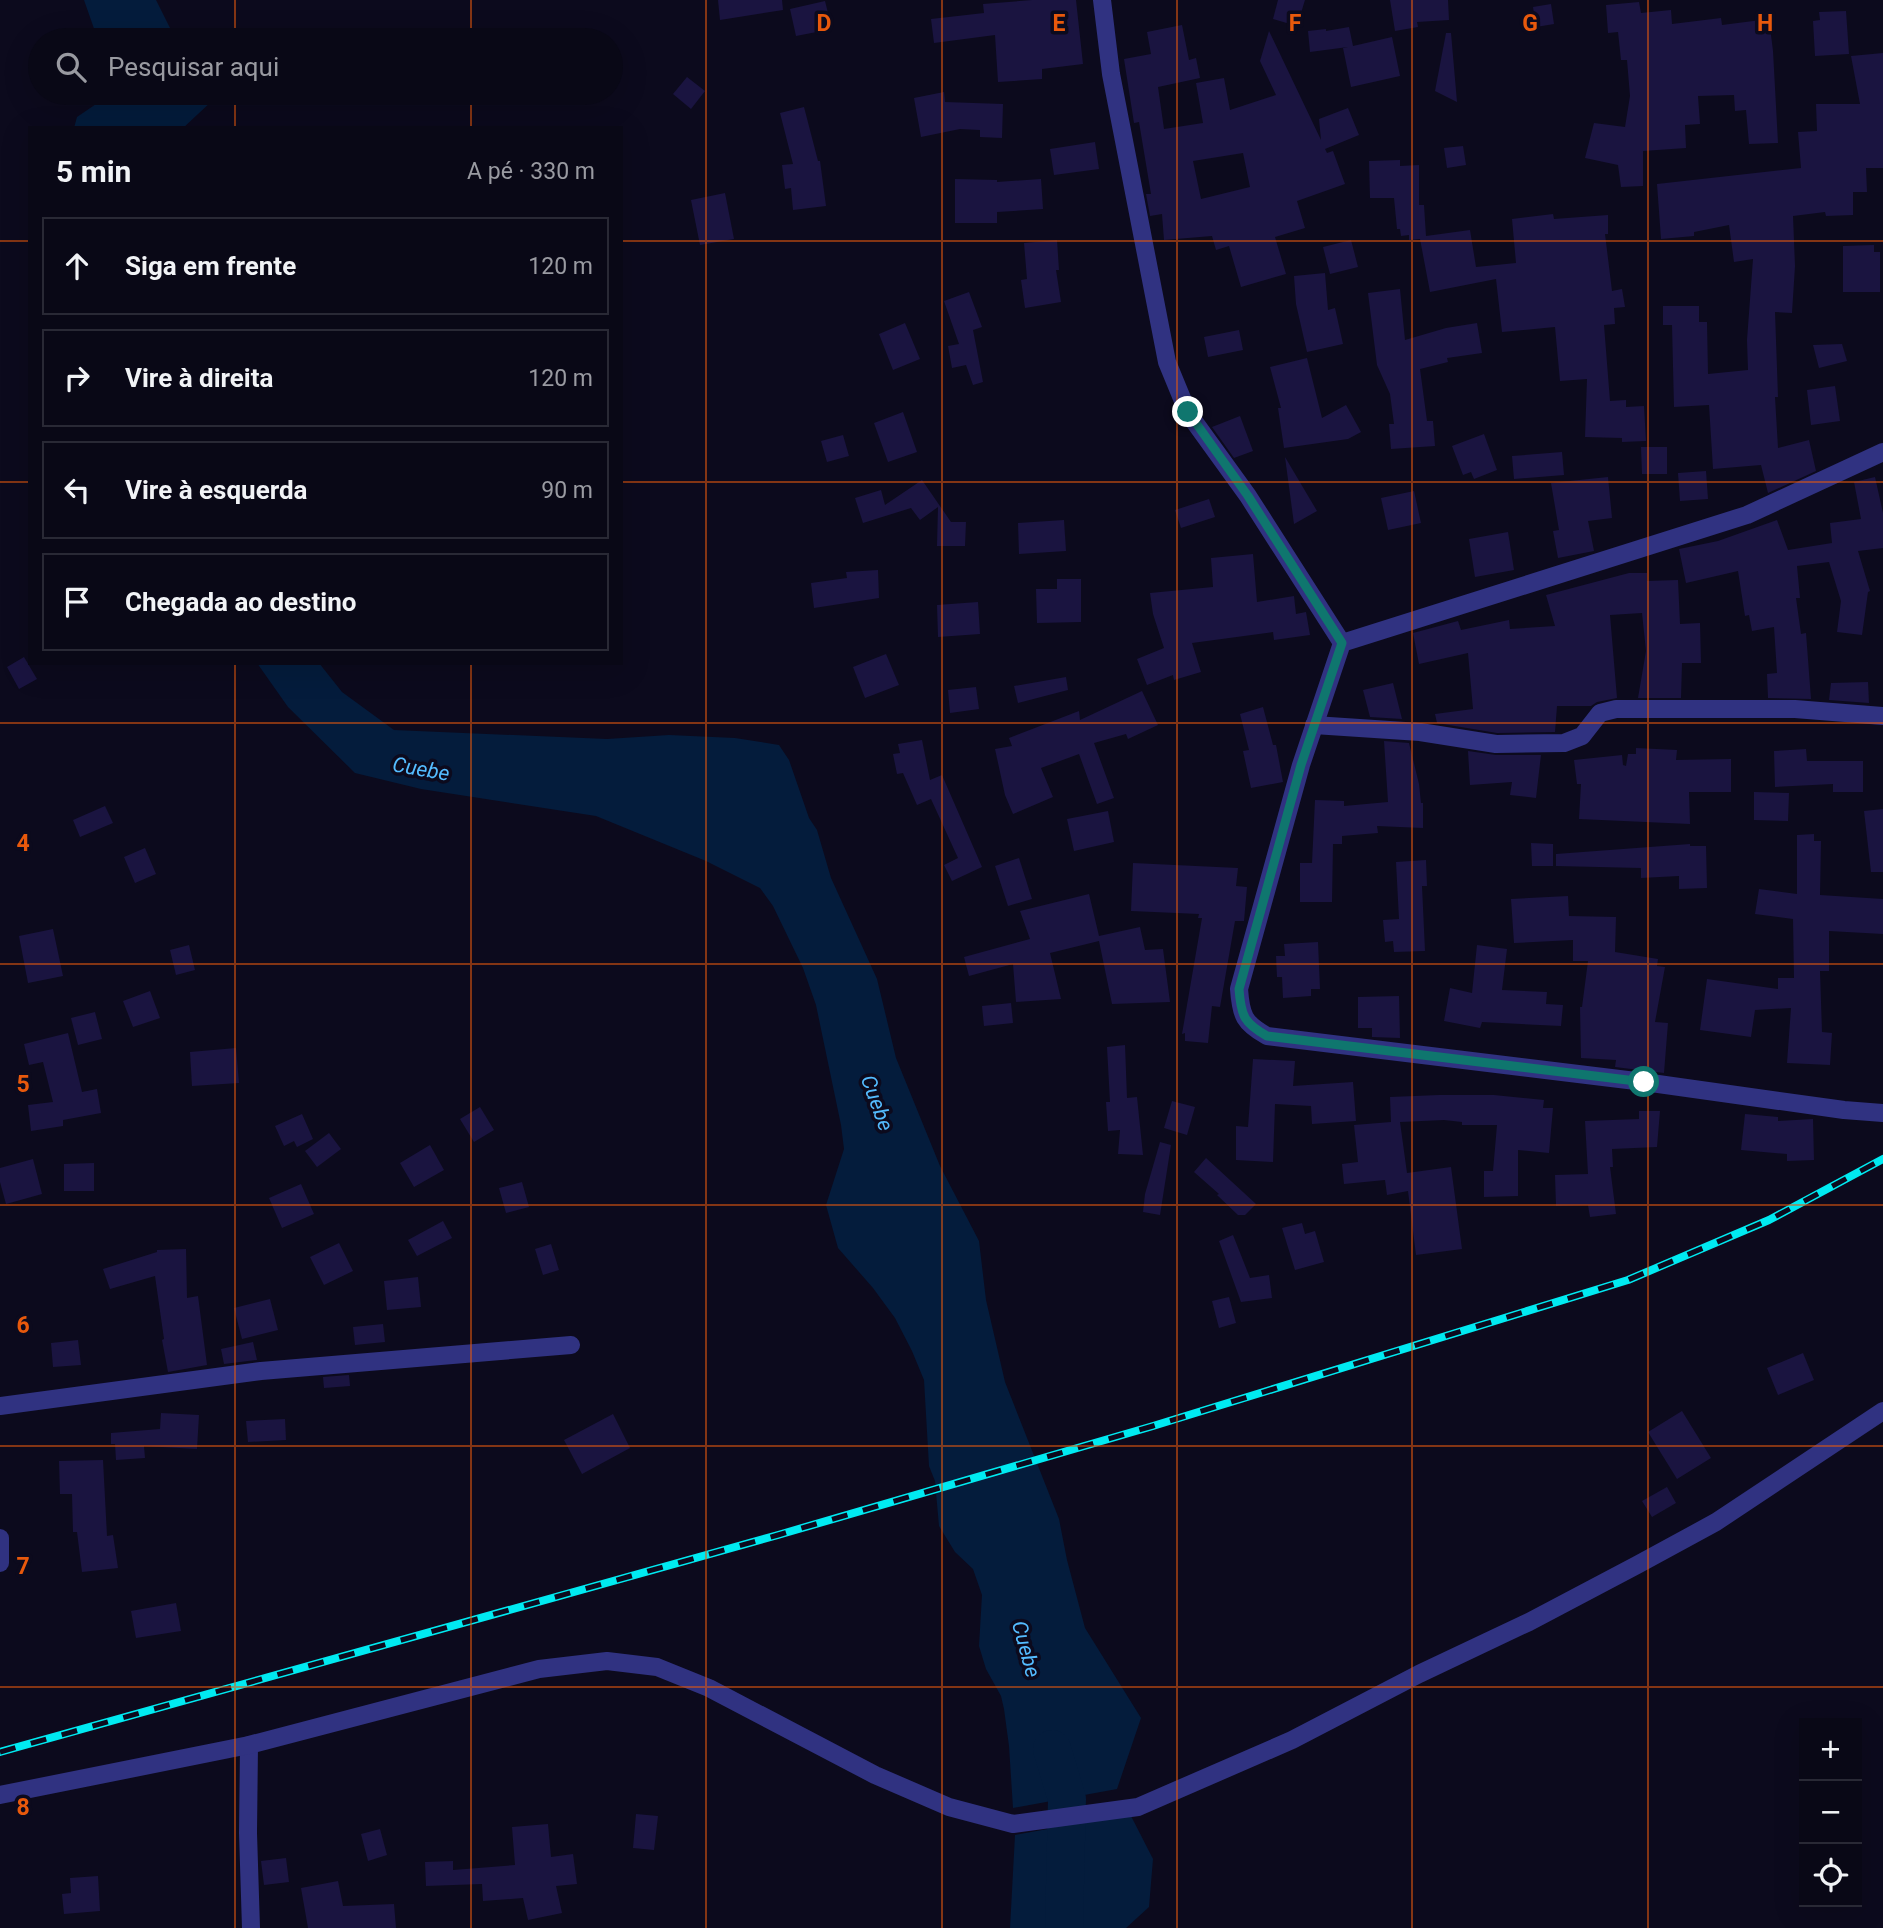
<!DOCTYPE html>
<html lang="pt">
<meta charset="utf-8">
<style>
body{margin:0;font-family:Roboto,sans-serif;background:#12111f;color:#f1f3f6}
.controls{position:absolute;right:21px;bottom:21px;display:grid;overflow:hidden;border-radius:0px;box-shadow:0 7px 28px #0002}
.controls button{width:63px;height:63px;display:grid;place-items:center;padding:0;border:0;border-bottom:2px solid #292935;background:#090816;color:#f1f3f6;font:35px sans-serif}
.stop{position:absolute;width:21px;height:21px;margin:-16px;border:5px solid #0f766e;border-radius:50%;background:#fff}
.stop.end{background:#0f766e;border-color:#fff;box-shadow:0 2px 7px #0008}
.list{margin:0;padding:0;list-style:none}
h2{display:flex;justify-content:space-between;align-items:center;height:91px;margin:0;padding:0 28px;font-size:30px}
h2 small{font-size:23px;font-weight:400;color:#999aa1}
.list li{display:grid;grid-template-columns:46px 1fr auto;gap:21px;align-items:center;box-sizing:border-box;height:98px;margin:0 14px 14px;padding:0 14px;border:2px solid #292935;border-radius:0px}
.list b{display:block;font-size:26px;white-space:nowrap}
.list em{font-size:23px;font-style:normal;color:#999aa1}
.icon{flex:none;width:38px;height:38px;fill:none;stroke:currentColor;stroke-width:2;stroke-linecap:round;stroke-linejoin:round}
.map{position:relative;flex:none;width:1883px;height:1928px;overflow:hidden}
.search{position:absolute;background:#090816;box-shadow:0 7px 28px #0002;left:28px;top:28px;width:595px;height:77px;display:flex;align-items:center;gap:18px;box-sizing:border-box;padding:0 24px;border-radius:38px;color:#999aa1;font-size:26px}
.panel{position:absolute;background:#090816;box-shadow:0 7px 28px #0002;left:28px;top:126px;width:595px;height:539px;border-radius:0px}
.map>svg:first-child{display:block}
.water{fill:#041c3c}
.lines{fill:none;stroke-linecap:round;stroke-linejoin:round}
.river{stroke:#041c3c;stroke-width:38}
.building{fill:#1a1440;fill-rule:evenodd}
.street{stroke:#303281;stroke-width:18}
.rail-casing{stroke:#00eaf1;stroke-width:8}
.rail{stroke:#0c0a1d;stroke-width:5;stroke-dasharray:16;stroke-linecap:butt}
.route{stroke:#0f766e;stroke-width:9}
.grid{fill:none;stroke:#e8590c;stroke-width:2;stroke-opacity:0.55}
.labels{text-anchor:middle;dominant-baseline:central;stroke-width:7;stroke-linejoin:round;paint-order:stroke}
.water-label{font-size:21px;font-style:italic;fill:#54bcff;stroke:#0c0a1d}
.grid-label{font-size:23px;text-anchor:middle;font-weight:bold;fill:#e8590c;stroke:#0c0a1d;stroke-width:7;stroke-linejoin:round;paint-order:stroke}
</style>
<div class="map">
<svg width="1883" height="1928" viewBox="0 0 1883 1928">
<rect width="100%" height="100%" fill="#0c0a1d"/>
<g class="water">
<polygon points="84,0 156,0 176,40 98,40"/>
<polygon points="103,93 213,93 213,100 183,128 74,128 77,117 102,100"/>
<polygon points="257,663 319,663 342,692 394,730 607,739 669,735 735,738 779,745 789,760 809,818 817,830 831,878 877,979 896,1058 940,1166 979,1241 986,1300 1005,1382 1059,1519 1067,1560 1085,1628 1141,1718 1117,1789 1013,1808 1009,1746 1004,1709 1001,1696 986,1669 979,1646 982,1595 973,1569 955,1552 939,1526 935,1481 929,1466 924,1380 912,1351 895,1318 873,1288 838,1248 826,1205 844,1149 841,1125 816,1005 803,968 773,906 760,888 706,861 596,816 421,789 355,773 288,707"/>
<polygon points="1130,1814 1153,1859 1149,1907 1126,1928 1010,1928 1015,1835"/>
</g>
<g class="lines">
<polyline class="river" points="1052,1749 1067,1799 1064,1928"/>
</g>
<g class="building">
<polygon points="718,0 782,0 783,10 720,20"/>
<polygon points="1032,0 1076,0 1083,64 1042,69 1042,79 998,82 995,35 934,43 931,19 984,13 983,4"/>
<polygon points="1278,0 1305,0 1297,26 1273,19"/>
<polygon points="1390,0 1448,0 1449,20 1417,22 1418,27 1395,31"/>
<polygon points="825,1 832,29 796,36 790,9"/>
<polygon points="1639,2 1641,13 1671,10 1672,24 1721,18 1722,25 1769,19 1773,51 1778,143 1749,144 1746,110 1735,111 1734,95 1698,96 1700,124 1685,125 1686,148 1643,151 1643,186 1621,187 1618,165 1585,158 1594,123 1625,127 1630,96 1627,60 1621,60 1618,32 1608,33 1606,5"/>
<polygon points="1551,4 1554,24 1536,27 1533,7"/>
<polygon points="1846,11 1849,54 1815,56 1813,21 1820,20 1819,12"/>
<path d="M 1182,25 L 1189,60 L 1196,58 L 1200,78 L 1158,87 L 1164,129 L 1203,123 L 1196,83 L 1224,78 L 1230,110 L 1276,95 L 1260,61 L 1269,31 L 1321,140 L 1319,119 L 1348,108 L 1359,135 L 1325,149 L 1327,153 L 1333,151 L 1345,184 L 1297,201 L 1305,228 L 1275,237 L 1286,274 L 1241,287 L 1229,246 L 1216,250 L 1212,236 L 1164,240 L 1162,214 L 1150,216 L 1146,194 L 1151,194 L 1139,122 L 1134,123 L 1124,59 L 1151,54 L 1147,32 ZM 1243,153 L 1250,187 L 1201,199 L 1193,161 Z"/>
<polygon points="1349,27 1353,46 1392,37 1400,76 1351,87 1343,48 1348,47 1310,52 1308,31 1326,29 1326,31"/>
<polygon points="1446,33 1451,33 1457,102 1435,91"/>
<polygon points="1883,53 1883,168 1866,168 1867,192 1853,192 1853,215 1826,216 1825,212 1793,216 1795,266 1792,313 1775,312 1778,397 1775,397 1778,448 1809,440 1816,471 1768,493 1761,465 1713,469 1709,405 1674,407 1672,325 1663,325 1663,306 1699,306 1699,322 1707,322 1708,374 1748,370 1747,340 1753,259 1734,262 1729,225 1694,232 1694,236 1661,239 1657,184 1801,168 1798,132 1817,131 1816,104 1860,104 1851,56"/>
<polygon points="687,77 705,91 691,109 673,94"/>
<polygon points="944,92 945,102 1003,104 1002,138 980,137 980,130 960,129 921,137 914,98"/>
<polygon points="804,107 818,161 820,161 826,206 793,210 791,188 785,189 782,165 793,164 780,113"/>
<polygon points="1095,142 1099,169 1054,175 1050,149"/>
<polygon points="1463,146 1466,165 1447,168 1444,148"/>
<polygon points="1400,160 1400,166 1419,165 1419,205 1424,205 1426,236 1470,230 1476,267 1516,263 1512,219 1553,214 1554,219 1608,215 1608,234 1605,234 1612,291 1622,289 1625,307 1614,308 1615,324 1604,325 1610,401 1626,400 1626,407 1644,406 1646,441 1622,442 1622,438 1585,437 1587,379 1560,381 1555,327 1502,332 1496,279 1430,292 1420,239 1409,240 1409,235 1401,236 1400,229 1397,229 1394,198 1370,198 1369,161"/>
<polygon points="955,179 997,180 997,182 1041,179 1043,209 997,212 997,223 955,223"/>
<polygon points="725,193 734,239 700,245 691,200"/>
<polygon points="1057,240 1059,270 1056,270 1061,302 1025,308 1021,280 1027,279 1024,243"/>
<polygon points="1351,240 1358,267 1330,274 1323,247"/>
<polygon points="1874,245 1874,252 1880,252 1880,292 1843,292 1843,246"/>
<polygon points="1325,273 1328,310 1335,308 1343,344 1307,352 1296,304 1294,276"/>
<polygon points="1400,289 1405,340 1446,328 1477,323 1482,353 1447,358 1448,362 1420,369 1427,421 1433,421 1435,446 1391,449 1389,424 1394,424 1390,394 1377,365 1368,293"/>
<polygon points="969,292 982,327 973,330 983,382 973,385 966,365 952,368 948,346 959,344 944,301"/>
<polygon points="905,323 920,359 893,370 879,334"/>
<polygon points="1239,330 1243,350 1208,357 1204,337"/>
<polygon points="1842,344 1847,361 1819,368 1813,345"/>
<polygon points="1307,358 1322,418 1346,405 1361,432 1348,439 1284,448 1278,408 1281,408 1270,367"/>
<polygon points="1835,386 1840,421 1811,425 1807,390"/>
<polygon points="903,412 917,452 888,462 874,423"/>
<polygon points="1240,416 1253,451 1234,458 1212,427"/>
<polygon points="1484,434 1497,470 1474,479 1471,472 1463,475 1452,446"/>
<polygon points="843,435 849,456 827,462 821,441"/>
<polygon points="1641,447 1667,447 1667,474 1642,474"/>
<polygon points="1562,452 1564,475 1514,479 1512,456"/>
<polygon points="1285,457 1317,511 1294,524"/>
<polygon points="1706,471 1708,499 1680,501 1678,473"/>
<polygon points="1608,477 1612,518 1588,521 1594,551 1558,558 1553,531 1559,530 1551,483"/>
<polygon points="1875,477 1883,513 1883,548 1858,551 1870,591 1868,592 1862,635 1837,632 1841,601 1829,562 1797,566 1800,598 1796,598 1801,634 1806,633 1811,699 1768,698 1767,674 1777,673 1774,627 1752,631 1749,615 1745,616 1738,571 1686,583 1679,549 1718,541 1777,520 1788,550 1832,543 1830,523 1861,519 1854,482"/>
<polygon points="922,480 951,522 966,522 965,546 937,546 938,507 920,520 911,508 863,523 855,498 881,490 885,505"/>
<polygon points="1414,491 1421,523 1388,530 1381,498"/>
<polygon points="1209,499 1215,517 1181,528 1175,510"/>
<polygon points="1064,520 1066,551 1019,554 1018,523"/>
<polygon points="1508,532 1514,570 1475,577 1469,539"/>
<polygon points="1253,554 1257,602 1294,596 1296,614 1306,612 1310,635 1274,640 1273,632 1192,643 1201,672 1174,680 1173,675 1147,685 1137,659 1164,648 1153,614 1150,593 1213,587 1211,558"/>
<polygon points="878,570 879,598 814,608 811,583 847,578 846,572"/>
<polygon points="1629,573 1647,573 1647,581 1678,580 1680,624 1700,623 1701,663 1682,663 1681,698 1638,698 1646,651 1642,613 1610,615 1617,698 1597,702 1591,706 1557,706 1555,732 1497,733 1437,723 1435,714 1473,709 1468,653 1419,664 1413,633 1458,621 1461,630 1509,620 1510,629 1555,626 1546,595"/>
<polygon points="1057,579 1081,579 1081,622 1037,623 1036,589 1057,589"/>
<polygon points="978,602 980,634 938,637 937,605"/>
<polygon points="886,654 899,685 865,698 853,667"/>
<polygon points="24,657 37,679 19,689 7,667"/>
<polygon points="1066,677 1068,690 1018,703 1014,686"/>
<polygon points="1868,682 1869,703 1829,700 1831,683"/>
<polygon points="1393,683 1402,719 1370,717 1363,690"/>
<polygon points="976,687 979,709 950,713 948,690"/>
<polygon points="1142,691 1158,725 1128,739 1126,734 1094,743 1114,798 1097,804 1079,754 1041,768 1053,797 1013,814 1005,795 995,749 1012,746 1009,738 1079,711 1080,720"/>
<polygon points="1263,707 1273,745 1276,745 1283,782 1251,788 1243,751 1249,750 1240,714"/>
<polygon points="922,740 930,780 942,775 982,867 952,881 944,865 958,858 931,799 917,805 903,773 897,774 893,754 900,753 898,744"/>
<polygon points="1384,741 1409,743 1419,784 1421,803 1423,803 1423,828 1377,826 1378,833 1342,836 1342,844 1333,844 1332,902 1300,902 1300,863 1312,863 1315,800 1344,801 1344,806 1388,802"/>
<polygon points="1636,748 1677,750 1676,760 1731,759 1731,792 1689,792 1690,824 1579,819 1581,784 1577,784 1574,760 1622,755 1623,765 1626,766 1628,754 1636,754"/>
<polygon points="1806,749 1807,761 1863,761 1863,792 1833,792 1833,784 1775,787 1774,751"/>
<polygon points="1468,751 1496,755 1541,755 1536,798 1510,795 1512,782 1470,785"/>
<polygon points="1754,792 1789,793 1788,821 1754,820"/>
<polygon points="105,806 113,823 80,837 73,820"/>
<polygon points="1883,809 1883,872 1871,872 1864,811"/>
<polygon points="1108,811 1114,842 1074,851 1067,819"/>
<polygon points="1814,834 1814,841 1821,841 1820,895 1883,899 1883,934 1829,931 1829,971 1820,971 1822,1032 1832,1033 1830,1065 1787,1063 1791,1008 1755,1010 1751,1037 1700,1030 1707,979 1778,989 1778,978 1794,978 1793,919 1755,914 1759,889 1797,894 1797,835"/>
<polygon points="1531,843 1553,844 1553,866 1532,866"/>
<polygon points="1690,844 1690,846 1706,846 1707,888 1679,889 1679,876 1641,878 1641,868 1556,866 1556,854"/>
<polygon points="145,848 156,874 135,883 124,857"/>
<polygon points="1019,858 1032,899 1008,906 995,866"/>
<polygon points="1426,860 1427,886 1422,886 1425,951 1394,952 1393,941 1385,942 1383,920 1399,919 1396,862"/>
<polygon points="1133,863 1238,868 1236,886 1247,887 1244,921 1235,921 1220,1007 1212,1006 1208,1043 1185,1041 1185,1033 1182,1034 1202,918 1198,918 1199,914 1131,911"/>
<polygon points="1089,894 1099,936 1140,927 1145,950 1163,949 1170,1002 1112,1004 1099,941 1050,953 1061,999 1016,1002 1013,964 969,976 964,957 1030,939 1020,911"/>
<polygon points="1568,896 1569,916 1616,917 1615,952 1658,959 1657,966 1665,967 1655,1022 1668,1023 1664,1073 1615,1067 1616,1060 1581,1058 1580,1007 1582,1007 1588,961 1573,961 1573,940 1514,943 1511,899"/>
<polygon points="53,929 63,976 28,983 19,936"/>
<polygon points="1318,942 1320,989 1311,989 1311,996 1283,998 1282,977 1277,977 1276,956 1285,956 1284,944"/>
<polygon points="189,945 195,970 176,975 170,950"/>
<polygon points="1477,945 1507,949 1502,990 1547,992 1546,1004 1563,1005 1561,1026 1482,1022 1480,1028 1444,1021 1450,988 1472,993"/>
<polygon points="150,991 160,1018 133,1027 123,1001"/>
<polygon points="1399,996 1400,1038 1372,1037 1372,1028 1358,1028 1358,997"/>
<polygon points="1011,1003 1013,1023 984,1026 982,1006"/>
<polygon points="95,1012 102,1039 78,1045 71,1018"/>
<polygon points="68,1033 82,1092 97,1089 101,1113 63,1120 63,1126 31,1131 28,1105 53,1102 43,1062 29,1065 24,1044"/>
<polygon points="1125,1045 1127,1098 1137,1097 1143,1155 1118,1154 1120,1130 1108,1131 1106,1102 1110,1102 1107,1047"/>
<polygon points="236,1048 239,1083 192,1086 190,1052"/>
<polygon points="1253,1059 1295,1061 1293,1086 1353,1082 1356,1121 1312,1124 1311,1106 1275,1104 1273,1162 1236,1160 1236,1126 1248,1127"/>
<polygon points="1439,1095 1494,1095 1544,1100 1543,1108 1553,1108 1549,1153 1518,1150 1518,1196 1484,1197 1484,1171 1493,1171 1497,1125 1462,1125 1462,1122 1444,1120 1400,1122 1407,1173 1451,1167 1462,1249 1416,1255 1408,1191 1387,1195 1385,1180 1344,1184 1342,1164 1358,1162 1354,1125 1391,1122 1390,1097"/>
<polygon points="1172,1101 1195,1107 1187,1135 1164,1128"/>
<polygon points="480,1107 494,1130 474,1142 460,1119"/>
<polygon points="1639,1111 1660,1111 1657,1147 1612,1149 1613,1167 1610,1167 1616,1214 1590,1217 1588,1205 1556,1206 1555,1175 1588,1174 1585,1121 1639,1119"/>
<polygon points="302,1114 313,1139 297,1147 294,1141 284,1146 275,1126"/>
<polygon points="1745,1114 1778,1117 1778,1121 1813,1119 1814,1160 1787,1161 1787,1154 1741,1150"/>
<polygon points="329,1133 341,1149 317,1167 305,1151"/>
<polygon points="1160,1142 1171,1145 1160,1215 1143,1212 1145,1194"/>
<polygon points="430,1145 444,1170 414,1187 400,1163"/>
<polygon points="1206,1158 1256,1204 1245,1215 1238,1215 1217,1195 1219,1194 1194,1172"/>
<polygon points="33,1159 42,1194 6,1204 0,1182 0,1168"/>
<polygon points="94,1163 94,1191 64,1191 64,1164"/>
<polygon points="522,1182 529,1207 506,1213 499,1188"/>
<polygon points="301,1184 314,1214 282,1228 269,1198"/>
<polygon points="443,1221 452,1238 417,1256 408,1240"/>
<polygon points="1302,1223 1305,1234 1315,1231 1324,1262 1295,1270 1282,1228"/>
<polygon points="1233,1235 1250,1278 1269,1275 1272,1298 1241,1302 1219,1241"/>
<polygon points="339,1243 353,1271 324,1285 310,1257"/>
<polygon points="551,1244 559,1270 543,1275 535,1249"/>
<polygon points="186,1249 187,1298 198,1296 207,1365 168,1372 162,1340 164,1339 155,1276 110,1289 103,1269 157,1252 157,1250"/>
<polygon points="418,1277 421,1307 387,1310 384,1281"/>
<polygon points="1229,1297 1236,1323 1219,1328 1212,1301"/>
<polygon points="270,1299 278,1330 242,1339 234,1308"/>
<polygon points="383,1324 385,1342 355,1345 353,1327"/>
<polygon points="78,1340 81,1365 53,1367 51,1343"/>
<polygon points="253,1342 257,1360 224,1364 221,1349"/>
<polygon points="1803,1353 1814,1380 1778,1395 1767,1368"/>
<polygon points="349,1375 350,1386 324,1388 323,1377"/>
<polygon points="1682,1411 1711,1458 1677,1479 1648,1432"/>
<polygon points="161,1413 199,1415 197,1449 144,1446 145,1458 116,1460 115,1444 111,1444 111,1433 160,1429"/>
<polygon points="613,1414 630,1448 582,1474 564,1440"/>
<polygon points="285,1419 286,1440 248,1442 246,1421"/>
<polygon points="103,1460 107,1536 113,1535 118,1568 82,1572 77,1532 73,1532 72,1494 60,1494 59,1461"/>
<polygon points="1667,1487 1676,1503 1652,1517 1642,1501"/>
<polygon points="176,1603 181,1631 136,1638 131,1611"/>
<polygon points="636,1814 658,1816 654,1850 633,1848"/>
<polygon points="548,1824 551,1857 573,1854 577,1884 556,1886 562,1913 528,1920 523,1898 483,1901 482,1884 426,1886 425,1862 453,1861 453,1870 515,1865 512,1827"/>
<polygon points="380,1829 387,1855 368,1861 361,1834"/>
<polygon points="286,1858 289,1882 264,1885 261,1861"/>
<polygon points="98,1876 100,1911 64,1914 62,1894 71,1893 70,1878"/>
<polygon points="338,1881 343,1906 394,1904 396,1928 308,1928 301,1888"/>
</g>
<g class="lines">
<g class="street">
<polyline points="1102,0 1111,74 1167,362 1188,413 1248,496 1342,643"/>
<path d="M 1883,452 L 1747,515 L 1342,643 L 1301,765 L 1239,989 C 1241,1016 1244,1023 1267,1036 L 1644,1082 L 1844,1110 L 1883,1113"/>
<polyline points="1314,725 1420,732 1496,744 1564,743 1582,736 1600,713 1616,709 1795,709 1883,716"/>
<polyline points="0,1406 261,1371 571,1345"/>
<polyline points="0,1538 0,1563"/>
<polyline points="249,1745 248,1833 251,1928"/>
<polyline points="0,1795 249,1745 539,1669 607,1661 657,1667 709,1688 875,1775 949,1807 1013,1824 1138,1807 1292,1740 1419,1674 1529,1622 1637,1565 1716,1522 1883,1411"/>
</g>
<defs>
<polyline id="rail" points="0,1752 778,1535 1153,1426 1628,1280 1769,1220 1883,1159"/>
</defs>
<use href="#rail" class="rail-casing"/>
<use href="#rail" class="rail"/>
</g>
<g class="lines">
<path class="route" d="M 1188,412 L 1248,496 L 1342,643 L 1301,765 L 1239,989 C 1241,1016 1244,1023 1267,1036 L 1644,1082"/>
</g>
<path class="grid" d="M 235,0 L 235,40M 471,0 L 471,40M 706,0 L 706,1928M 942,0 L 942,1928M 1177,0 L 1177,1928M 1412,0 L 1412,1928M 1648,0 L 1648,1928M 235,93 L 235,128M 471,93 L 471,128M 0,241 L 30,241M 621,241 L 1883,241M 0,482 L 30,482M 621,482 L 1883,482M 235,663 L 235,1928M 471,663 L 471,1928M 0,723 L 1883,723M 0,964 L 1883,964M 0,1205 L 1883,1205M 0,1446 L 1883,1446M 0,1687 L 1883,1687"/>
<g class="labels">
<g class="water-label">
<text transform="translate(421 769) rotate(10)">Cuebe</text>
<text transform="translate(877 1103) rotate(70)">Cuebe</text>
<text transform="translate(1026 1649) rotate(75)">Cuebe</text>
</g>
</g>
<g class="grid-label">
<text x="824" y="31">D</text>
<text x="1059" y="31">E</text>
<text x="1295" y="31">F</text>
<text x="1530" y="31">G</text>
<text x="1765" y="31">H</text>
<text x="23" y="851">4</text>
<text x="23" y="1092">5</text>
<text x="23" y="1333">6</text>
<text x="23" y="1574">7</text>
<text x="23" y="1815">8</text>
</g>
</svg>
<div class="controls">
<button>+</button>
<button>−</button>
<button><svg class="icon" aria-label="locate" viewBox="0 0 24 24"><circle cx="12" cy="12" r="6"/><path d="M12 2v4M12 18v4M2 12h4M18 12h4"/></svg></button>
</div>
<div class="stop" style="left:1644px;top:1082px"></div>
<div class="stop end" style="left:1188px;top:412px"></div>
<div class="search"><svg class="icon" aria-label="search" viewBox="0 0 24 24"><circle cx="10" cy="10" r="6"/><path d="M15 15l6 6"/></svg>Pesquisar aqui</div>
<section class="panel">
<h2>5 min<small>A pé · 330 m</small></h2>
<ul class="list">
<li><svg class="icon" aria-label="ahead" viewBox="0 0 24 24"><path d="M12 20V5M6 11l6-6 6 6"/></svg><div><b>Siga em frente</b></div><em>120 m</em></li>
<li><svg class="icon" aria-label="right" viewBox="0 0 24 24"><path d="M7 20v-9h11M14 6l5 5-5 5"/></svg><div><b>Vire à direita</b></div><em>120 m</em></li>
<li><svg class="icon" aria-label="left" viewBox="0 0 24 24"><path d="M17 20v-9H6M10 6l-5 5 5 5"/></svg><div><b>Vire à esquerda</b></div><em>90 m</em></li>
<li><svg class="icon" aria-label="arrive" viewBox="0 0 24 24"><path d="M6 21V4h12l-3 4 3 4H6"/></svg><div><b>Chegada ao destino</b></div></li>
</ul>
</section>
</div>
